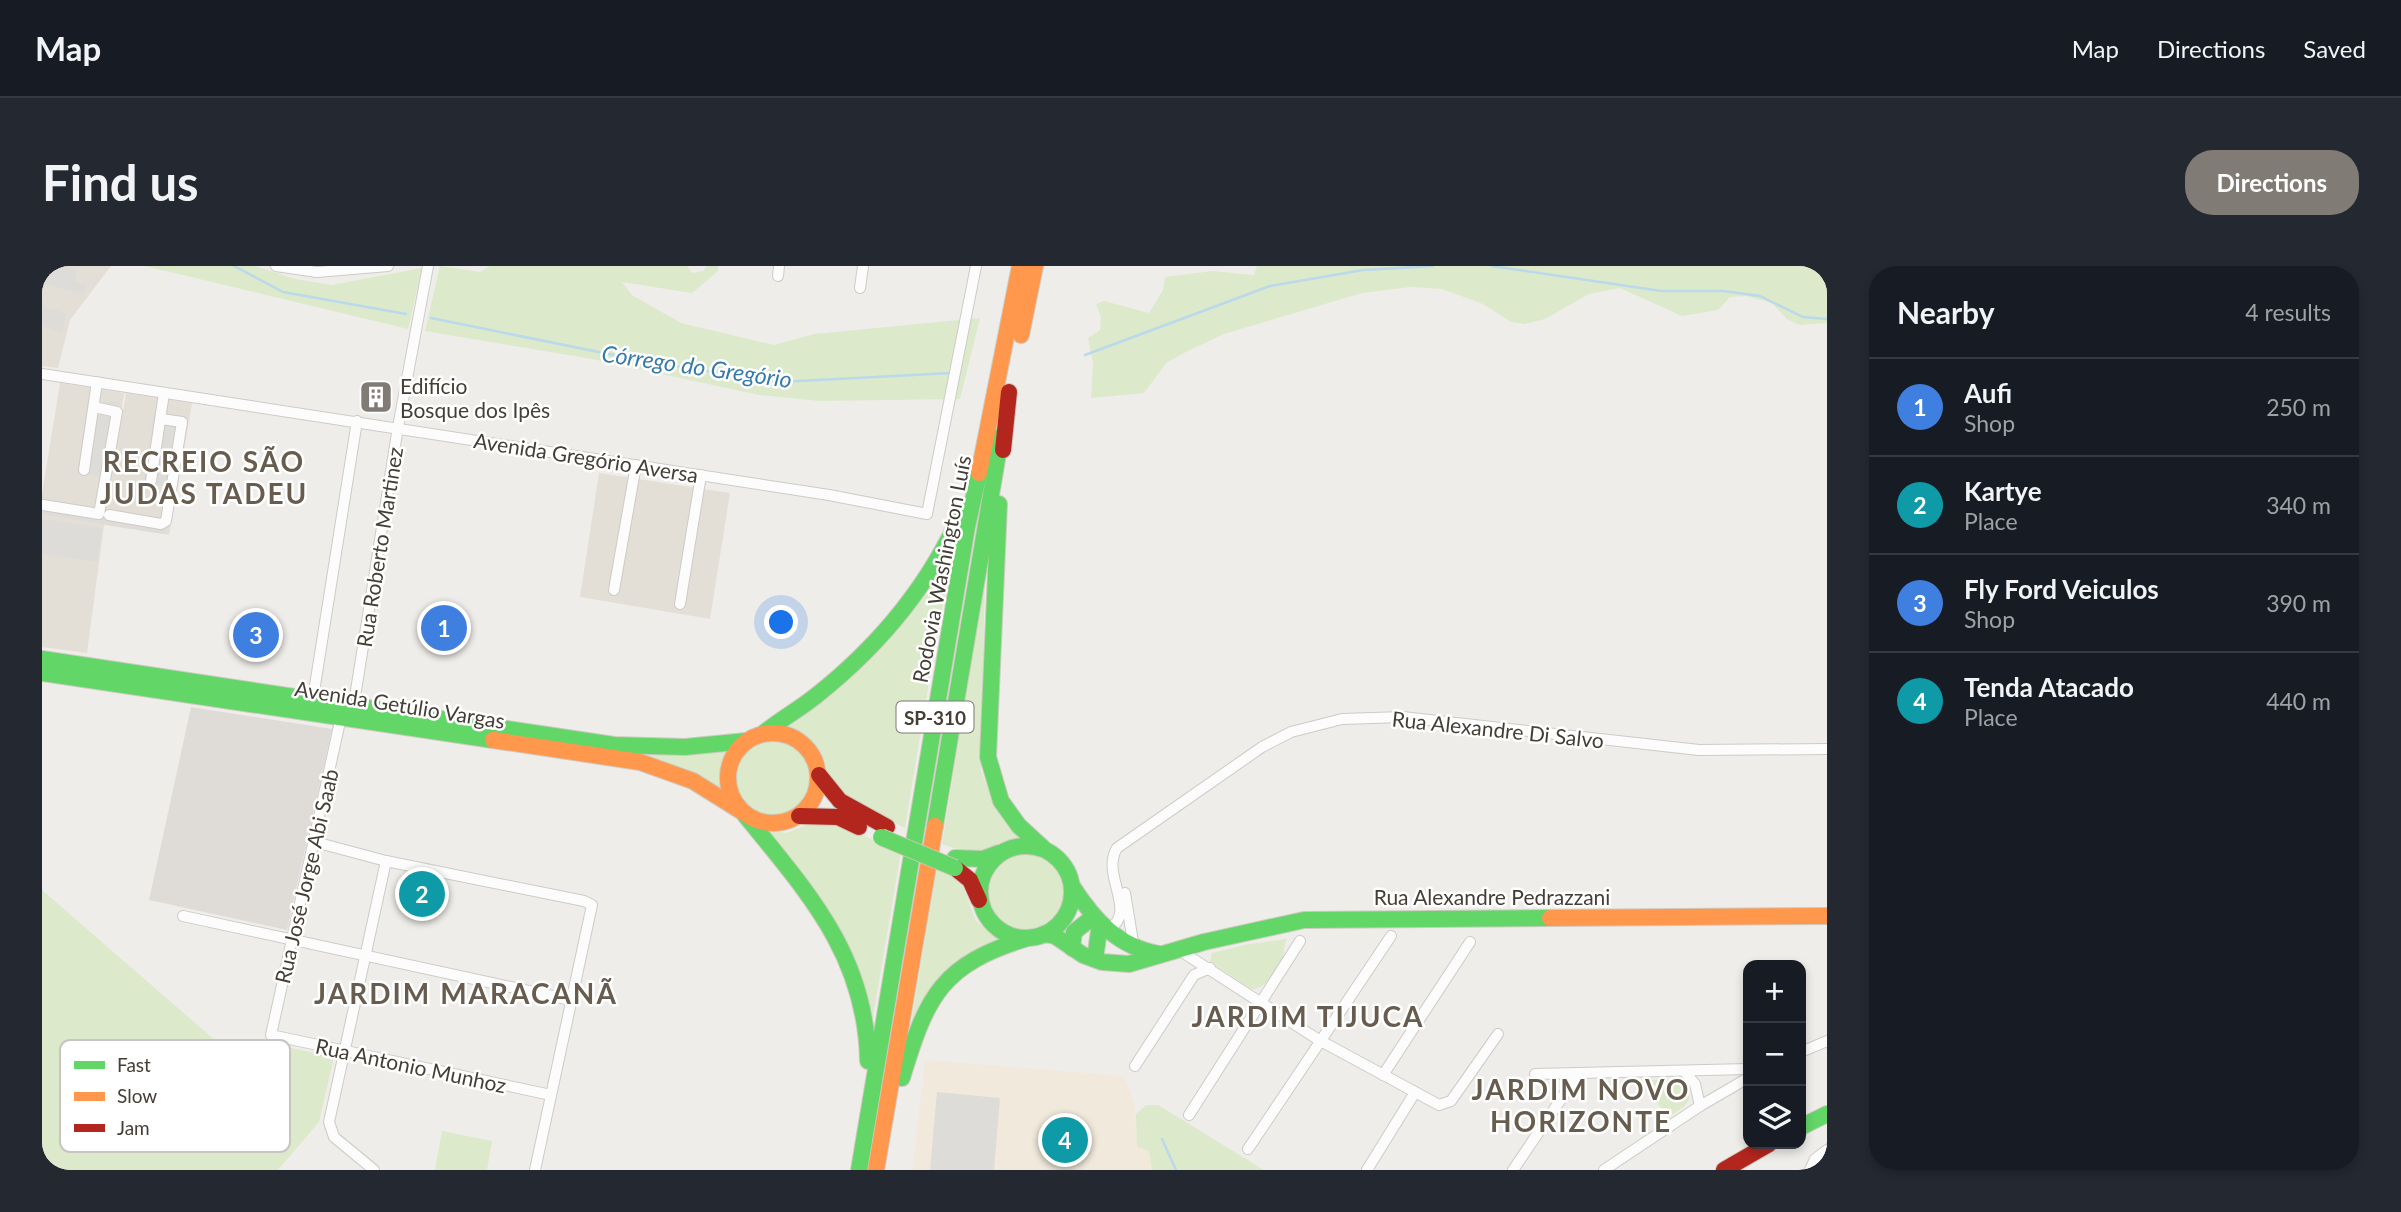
<!DOCTYPE html>
<meta charset="utf-8">
<style>
body{margin:0;font-family:Lato,sans-serif;background:#242831;color:#f1f3f6}
.controls{position:absolute;right:21px;bottom:21px;display:grid;overflow:hidden;border-radius:14px;box-shadow:0 4px 10px #0003}
.controls button{width:63px;height:63px;display:grid;place-items:center;padding:0;border:0;border-bottom:2px solid #363941;background:#171b24;color:#f1f3f6;font:35px sans-serif}
.you{position:absolute;left:740px;top:357px;width:24px;height:24px;margin:-18px;border:5px solid #fff;border-radius:50%;background:#1a73e8;box-shadow:0 0 0 10px #1a73e833}
.badge{display:grid;place-items:center;width:46px;height:46px;border-radius:50%;background:#807b74;color:#fff;font-size:23px;font-weight:700}
.pin{position:absolute;translate:-50% -50%;border:4px solid #fff;box-shadow:0 2px 7px #0006}
.list{margin:0;padding:0;list-style:none}
h2{display:flex;justify-content:space-between;align-items:center;height:91px;margin:0;padding:0 28px;font-size:30px}
h2 small{font-size:23px;font-weight:400;color:#9ea1a6}
.list li{display:grid;grid-template-columns:46px 1fr auto;gap:21px;align-items:center;box-sizing:border-box;height:98px;padding:0 28px;border-top:2px solid #363941}
.list b{display:block;font-size:26px;white-space:nowrap}
.list p{margin:0;font-size:23px;white-space:nowrap;color:#9ea1a6}
.list em{font-size:23px;font-style:normal;color:#9ea1a6}
.icon{flex:none;width:38px;height:38px;fill:none;stroke:currentColor;stroke-width:2;stroke-linecap:round;stroke-linejoin:round}
.map{position:relative;flex:none;width:1785px;height:904px;overflow:hidden;border-radius:28px}
header{display:flex;align-items:center;gap:42px;box-sizing:border-box;height:98px;padding:0 35px;background:#171b24;border-bottom:2px solid #363941}
header strong{font-size:33px}
nav{display:flex;gap:38px;margin-inline-start:auto;font-size:24px}
.intro{display:flex;align-items:center;justify-content:space-between;box-sizing:border-box;height:168px;padding:0 42px}
h1{margin:0;font-size:49px}
.button{padding:18px 32px;border-radius:28px;background:#807b74;color:#fff;font-size:24px;font-weight:700}
main{display:flex;gap:42px;padding:0 42px}
aside{flex:1;background:#171b24;border-radius:28px;box-shadow:0 4px 10px #0003}
.map>svg:first-child{display:block}
.residential{fill:#e3dfd6}
.commercial{fill:#f1e9dc}
.industrial{fill:#dfdcd7}
.green{fill:#dce9ca}
.parking{fill:#dedcd9}
.lines{fill:none;stroke-linecap:round;stroke-linejoin:round}
.stream{stroke:#bad9eb;stroke-width:2.5}
.street-casing{stroke:#cdcbc7;stroke-width:12}
.fast-casing{stroke:#cecac0;stroke-width:18}
.slow-casing{stroke:#cecac0;stroke-width:18}
.jam-casing{stroke:#cecac0;stroke-width:18}
.street{stroke:#fdfcfc;stroke-width:10}
.fast{stroke:#63d668;stroke-width:16}
.slow{stroke:#ff974d;stroke-width:16}
.jam{stroke:#b3261e;stroke-width:16}
.fast-bridge-casing{stroke:#d1c9b7;stroke-width:18;stroke-linecap:butt}
.fast-bridge{stroke:#63d668;stroke-width:16}
.labels{text-anchor:middle;dominant-baseline:central;stroke-width:5;stroke-linejoin:round;paint-order:stroke}
.shield{fill:#fff;stroke:#7c7872;stroke-width:2}
.shield-label{font-size:19px;font-weight:bold;fill:#443e35}
.poi-label{font-size:21px;fill:#443e35;stroke:#fff;text-anchor:start}
.street-label{font-size:21px;fill:#443e35;stroke:#fff}
.water-label{font-size:23px;font-style:italic;fill:#347aab;stroke:#fff}
.district-label{font-size:28px;font-weight:bold;letter-spacing:2px;fill:#675c4d;stroke:#fff}
.key{fill:#fff;stroke:#c7c5c2;stroke-width:2}
.key-label{font-size:19px;fill:#443e35}
</style>
<header>
<strong>Map</strong>
<nav><a>Map</a><a>Directions</a><a>Saved</a></nav>
</header>
<div class="intro"><h1>Find us</h1><a class="button">Directions</a></div>
<main>
<div class="map">
<svg width="1785" height="904" viewBox="0 0 1785 904">
<rect width="100%" height="100%" fill="#efede9"/>
<g class="residential">
<polygon points="0,0 69,0 28,54 16,102 0,100"/>
<polygon points="18,117 82,127 70,208 84,127 150,137 127,269 62,259 45,387 0,381 0,228"/>
<polygon points="557,207 688,227 668,353 538,331"/>
</g>
<polygon class="commercial" points="883,794 1082,810 1093,840 1095,881 1107,885 1110,904 870,904"/>
<polygon class="industrial" points="149,441 290,463 245,664 107,634"/>
<g class="green">
<polygon points="103,0 213,0 253,13 290,19 380,2 366,63"/>
<polygon points="398,0 438,6 448,0 645,0 650,7 661,5 665,0 676,0 676,5 650,27 580,16 590,29 639,57 732,79 772,68 938,52 918,133 777,135 717,129 550,93 383,65"/>
<polygon points="1215,0 1785,0 1785,57 1758,59 1746,54 1730,37 1704,30 1688,31 1676,44 1640,50 1578,22 1547,28 1503,53 1483,58 1469,56 1441,38 1400,23 1368,21 1320,27 1182,68 1148,84 1125,96 1102,127 1049,132 1051,98 1046,72 1058,64 1059,51 1054,38 1062,35 1107,47 1121,24 1123,11 1171,5 1212,9"/>
<path d="M 914,276 L 896,361 L 863,562 C 836,549 808,540 789,516 C 785,510 785,502 783,496 C 775,474 758,466 738,460 L 759,447 Z"/>
<path d="M 943,311 L 939,505 L 954,542 L 979,571 C 965,573 958,581 946,585 C 932,589 913,583 900,578 Z"/>
<circle cx="730" cy="512" r="40"/>
<polygon points="591,484 687,485 681,509 684,527"/>
<polygon points="772,556 796,558 859,586 830,757 823,730 721,564 744,567"/>
<circle cx="984" cy="625" r="40"/>
<polygon points="895,602 918,613 934,655 961,674 869,757"/>
<polygon points="0,624 213,809 222,809 230,778 292,791 277,856 236,904 0,904"/>
<path d="M 1245,673 C 1241,680 1243,684 1241,691 C 1237,704 1223,724 1209,723 L 1168,696 L 1170,687 L 1207,678 Z"/>
<path d="M 1636,813 L 1647,823 C 1651,838 1638,843 1627,851 L 1595,814 Z"/>
<polygon points="1104,839 1116,839 1222,904 1110,904 1107,885 1095,881 1094,848"/>
<polygon points="400,865 450,875 445,904 393,904"/>
</g>
<g class="parking">
<polygon points="0,0 21,0 35,4 33,16 45,18 42,29 0,17"/>
<polygon points="0,40 24,47 20,66 0,60"/>
<polygon points="78,135 62,211 35,207 46,136"/>
<polygon points="112,146 123,156 139,159 128,221 101,217"/>
<polygon points="0,241 123,262 122,268 0,248"/>
<polygon points="0,253 60,262 55,296 0,288"/>
<polygon points="895,826 958,832 952,904 888,904"/>
</g>
<g class="lines">
<g class="stream">
<polyline points="192,0 241,26 364,48"/>
<polyline points="1450,0 1619,25 1681,25 1718,30 1761,51 1785,53"/>
<polyline points="389,52 606,96 738,116 909,107"/>
<polyline points="1043,89 1228,20 1321,4 1391,0"/>
<polyline points="1120,873 1134,904"/>
</g>
<defs>
<g id="street">
<polyline points="234,0 275,6 346,0"/>
<polyline points="736,10 737,0"/>
<polyline points="818,22 821,0"/>
<polyline points="0,108 787,229 885,248 934,0"/>
<polyline points="42,204 55,116"/>
<polyline points="109,215 122,127"/>
<polyline points="1,239 57,248 75,146 52,141"/>
<polyline points="67,249 119,258 124,255 140,156 119,153"/>
<polyline points="572,324 594,199"/>
<polyline points="638,338 659,209"/>
<polyline points="271,432 315,155"/>
<polyline points="312,437 356,161 386,0"/>
<polyline points="299,451 229,769 509,829"/>
<polyline points="273,576 344,595 542,635 550,639 493,904"/>
<polyline points="1083,627 1092,682"/>
<polyline points="141,650 529,734"/>
<path d="M 1066,664 C 1097,646 1058,609 1075,582 L 1220,481 L 1249,466 L 1300,453 L 1361,451 L 1657,484 L 1785,483"/>
<polyline points="1137,684 1277,774 1397,839 1409,835 1456,768"/>
<polyline points="1759,786 1785,775"/>
<polyline points="1093,800 1152,709 1168,702"/>
<polyline points="1643,806 1653,818 1658,840"/>
<polyline points="1493,808 1706,803"/>
<polyline points="1341,809 1428,676"/>
<polyline points="1147,849 1258,675"/>
<polyline points="1206,883 1349,670"/>
<polyline points="332,904 292,871 287,856 344,595"/>
<polyline points="1325,904 1372,828"/>
<polyline points="1471,904 1536,808"/>
<polyline points="1562,904 1658,840 1706,812"/>
<polyline points="1768,904 1773,893 1785,884"/>
</g>
<g id="fast">
<polyline points="957,238 946,491 959,535 977,560 1001,582"/>
<polyline points="0,393 572,479 643,481 704,475"/>
<polyline points="0,407 451,474"/>
<path d="M 722,467 C 739,453 758,443 775,429 C 838,379 889,317 921,243"/>
<path d="M 703,549 C 766,627 824,689 826,795"/>
<polyline points="893,560 959,170"/>
<circle cx="984" cy="626" r="46"/>
<polyline points="913,592 941,593 957,587"/>
<path d="M 1030,620 C 1052,654 1076,681 1117,688"/>
<polyline points="1002,668 1013,670 1041,689 1060,696 1087,698 1162,676 1262,654 1508,652"/>
<polyline points="1030,682 1032,666 1051,651"/>
<polyline points="1053,693 1058,657"/>
<path d="M 860,812 C 885,729 900,698 986,672"/>
<polyline points="1759,861 1785,848"/>
<polyline points="817,904 925,261 937,207"/>
</g>
<g id="slow">
<polyline points="979,69 993,0"/>
<polyline points="937,207 978,0"/>
<circle cx="731" cy="512" r="45"/>
<polyline points="451,474 598,496 651,515 699,545"/>
<polyline points="1508,652 1785,650"/>
<polyline points="834,904 893,560"/>
</g>
<g id="jam">
<polyline points="961,184 967,126"/>
<polyline points="777,509 798,535 845,561"/>
<polyline points="757,550 796,551 817,561"/>
<polyline points="913,602 928,614 937,634"/>
<polyline points="1682,904 1727,878"/>
</g>
</defs>
<use href="#street" class="street-casing"/>
<use href="#fast" class="fast-casing"/>
<use href="#slow" class="slow-casing"/>
<use href="#jam" class="jam-casing"/>
<use href="#street" class="street"/>
<use href="#fast" class="fast"/>
<use href="#slow" class="slow"/>
<use href="#jam" class="jam"/>
<defs>
<polyline id="fast-bridge" points="839,571 913,602"/>
</defs>
<use href="#fast-bridge" class="fast-bridge-casing"/>
<use href="#fast-bridge" class="fast-bridge"/>
</g>
<defs>
<symbol id="building-square" viewBox="-11 -11 22 22"><rect x="-9" y="-9" width="18" height="18" rx="4" fill="#807b74" stroke="#fff"/><path d="M-4-6H4V6H1V3H-1V6H-4ZM-2.5-4.3h1.7v1.8h-1.7ZM.8-4.3h1.7v1.8H.8ZM-2.5-1h1.7V.8h-1.7ZM.8-1h1.7V.8H.8Z" fill="#fff"/></symbol>
</defs>
<g fill-rule="evenodd">
<use href="#building-square" x="315" y="112" width="38" height="38"/>
</g>
<g class="labels">
<rect class="shield" x="854.5" y="435.5" width="77" height="31" rx="5"/>
<g class="shield-label">
<text x="893" y="451">SP-310</text>
</g>
<g class="poi-label">
<text x="358" y="119">Edifício<tspan x="358" dy="24">Bosque dos Ipês</tspan></text>
</g>
<g class="street-label">
<text transform="translate(544 191) rotate(9)">Avenida Gregório Aversa</text>
<text transform="translate(337 281) rotate(-81)">Rua Roberto Martinez</text>
<text transform="translate(899 303) rotate(-79)">Rodovia Washington Luís</text>
<text transform="translate(358 438) rotate(9)">Avenida Getúlio Vargas</text>
<text transform="translate(1456 463) rotate(6)">Rua Alexandre Di Salvo</text>
<text transform="translate(264 610) rotate(-77)">Rua José Jorge Abi Saab</text>
<text x="1450" y="630">Rua Alexandre Pedrazzani</text>
<text transform="translate(369 799) rotate(12)">Rua Antonio Munhoz</text>
</g>
<g class="water-label">
<text transform="translate(655 100) rotate(8)">Córrego do Gregório</text>
</g>
<g class="district-label">
<text x="162" y="195">RECREIO SÃO<tspan x="162" dy="32">JUDAS TADEU</tspan></text>
<text x="424" y="727">JARDIM MARACANÃ</text>
<text x="1266" y="750">JARDIM TIJUCA</text>
<text x="1539" y="823">JARDIM NOVO<tspan x="1539" dy="32">HORIZONTE</tspan></text>
</g>
</g>
<rect x="18" y="774" width="230" height="112" rx="10" class="key"/>
<rect x="32" y="795" width="31" height="8" fill="#63d668"/>
<rect x="32" y="826" width="31" height="9" fill="#ff974d"/>
<rect x="32" y="858" width="31" height="8" fill="#b3261e"/>
<g class="key-label">
<text x="75" y="806">Fast</text>
<text x="75" y="837">Slow</text>
<text x="75" y="869">Jam</text>
</g>
</svg>
<div class="controls">
<button>+</button>
<button>−</button>
<button><svg class="icon" aria-label="layers" viewBox="0 0 24 24"><path d="M12 4l9 5-9 5-9-5zM3 14l9 5 9-5"/></svg></button>
</div>
<div class="you"></div>
<div class="pin badge" style="left:402px;top:362px;background:#3f7fe0">1</div>
<div class="pin badge" style="left:380px;top:628px;background:#0f9aa8">2</div>
<div class="pin badge" style="left:214px;top:369px;background:#3f7fe0">3</div>
<div class="pin badge" style="left:1023px;top:874px;background:#0f9aa8">4</div>
</div>
<aside>
<h2>Nearby<small>4 results</small></h2>
<ul class="list">
<li><span class="badge" style="background:#3f7fe0">1</span><div><b>Aufi</b><p>Shop</p></div><em>250 m</em></li>
<li><span class="badge" style="background:#0f9aa8">2</span><div><b>Kartye</b><p>Place</p></div><em>340 m</em></li>
<li><span class="badge" style="background:#3f7fe0">3</span><div><b>Fly Ford Veiculos</b><p>Shop</p></div><em>390 m</em></li>
<li><span class="badge" style="background:#0f9aa8">4</span><div><b>Tenda Atacado</b><p>Place</p></div><em>440 m</em></li>
</ul>
</aside>
</main>
